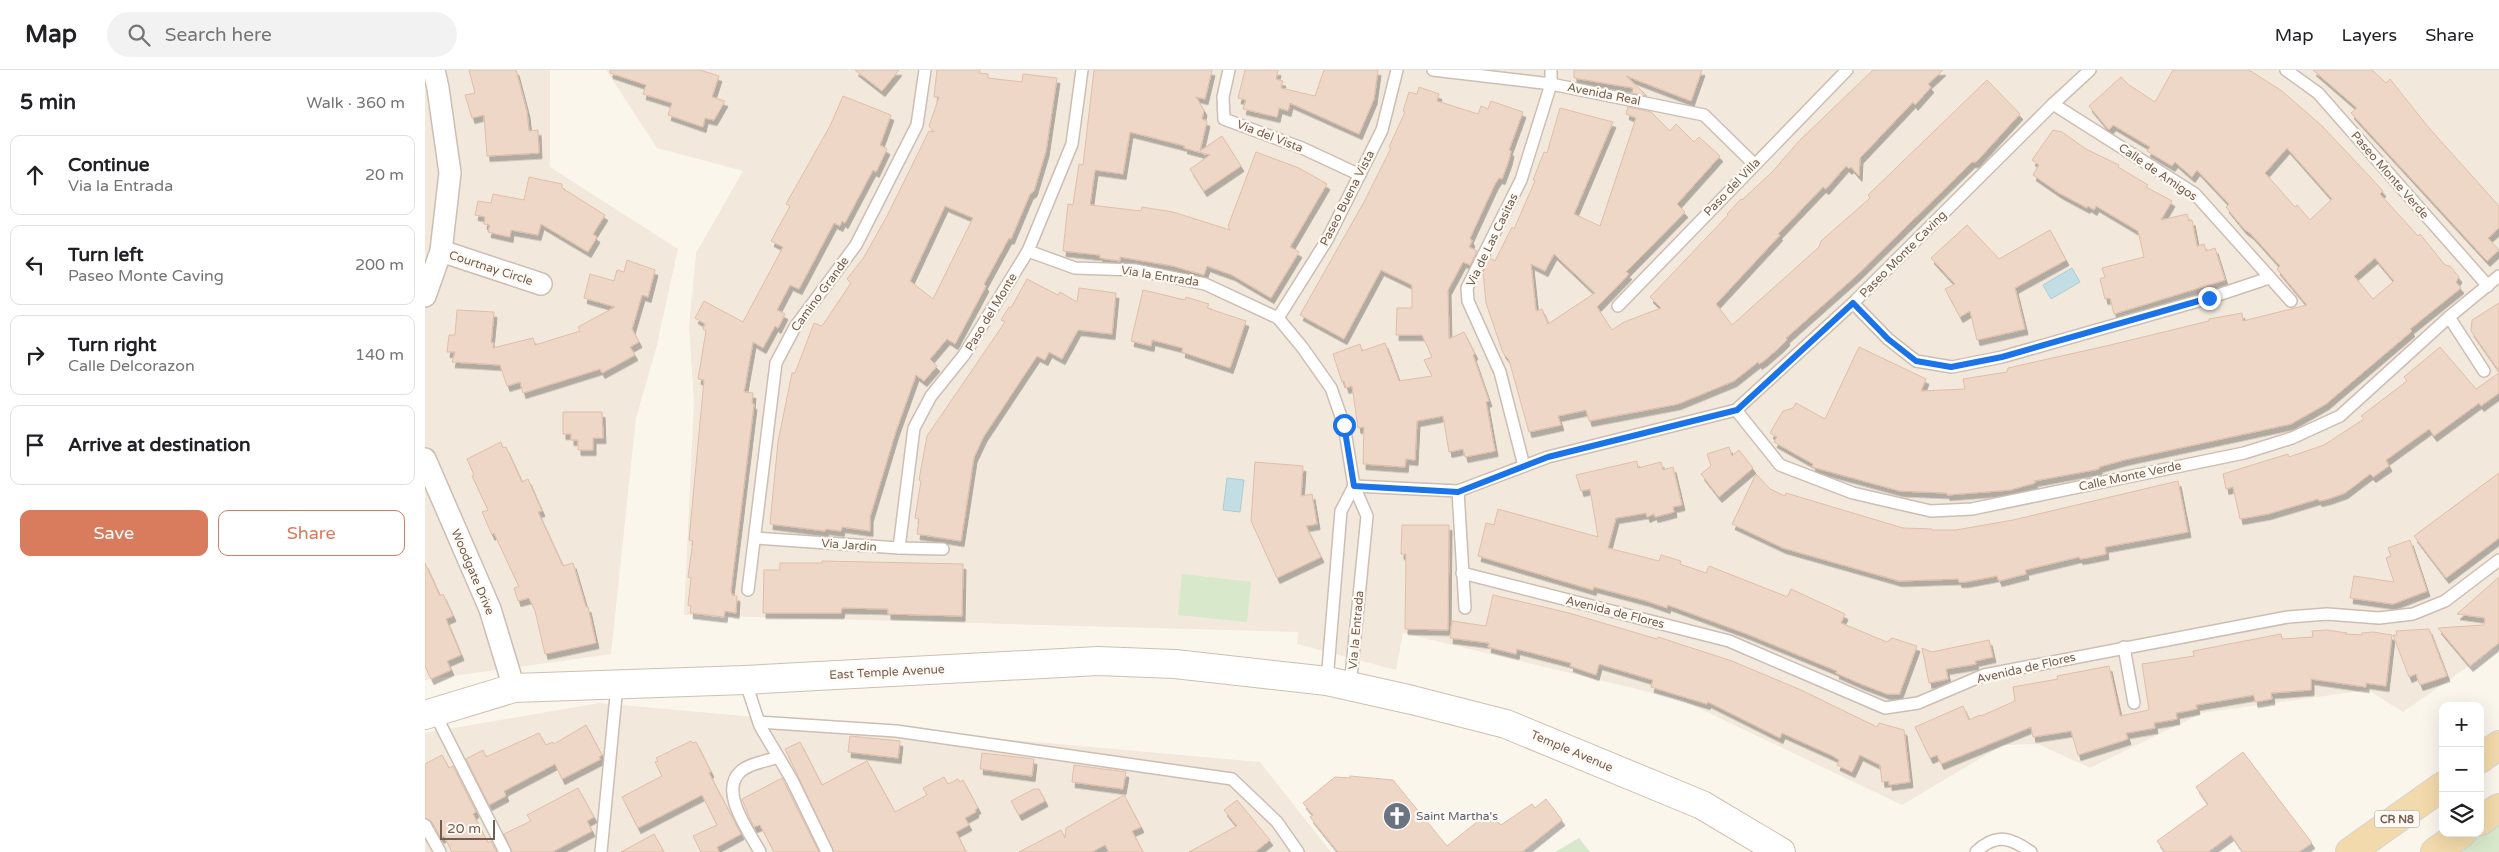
<!DOCTYPE html>
<meta charset="utf-8">
<style>
body{margin:0;font-family:"Varela Round",sans-serif;background:#f2f2f2;color:#202124}
.controls{position:absolute;right:15px;bottom:15px;display:grid;overflow:hidden;border-radius:10px;box-shadow:0 5px 20px #0002}
.controls button{width:45px;height:45px;display:grid;place-items:center;padding:0;border:0;border-bottom:1px solid #e0e0e0;background:#fff;color:#202124;font:25px sans-serif}
.scale{position:absolute;left:15px;bottom:12px;width:55px;box-sizing:border-box;padding-left:5px;border:2px solid #755e51;border-top:0;font-size:14px;line-height:18px;white-space:nowrap;color:#755e51;-webkit-text-stroke:4px #fefaf3;paint-order:stroke}
.stop{position:absolute;width:15px;height:15px;margin:-11px;border:4px solid #1a73e8;border-radius:50%;background:#fff}
.stop.end{background:#1a73e8;border-color:#fff;box-shadow:0 1px 5px #0008}
.list{margin:0;padding:0;list-style:none}
h2{display:flex;justify-content:space-between;align-items:center;height:65px;margin:0;padding:0 20px;font-size:21px}
h2 small{font-size:16px;font-weight:400;color:#757577}
.list li{display:grid;grid-template-columns:32px 1fr auto;gap:15px;align-items:center;box-sizing:border-box;height:80px;margin:0 10px 10px;padding:0 10px;border:1px solid #e0e0e0;border-radius:10px}
.list b{display:block;font-size:19px;white-space:nowrap}
.list p{margin:0;font-size:16px;white-space:nowrap;color:#757577}
.list em{font-size:16px;font-style:normal;color:#757577}
.actions{display:flex;gap:10px;padding:15px 20px}
.actions a{flex:1;padding:11px 0;border:1px solid #d97b5d;border-radius:10px;text-align:center;font-size:18px;color:#d97b5d}
.actions .main{background:#d97b5d;color:#fff}
.icon{flex:none;width:28px;height:28px;fill:none;stroke:currentColor;stroke-width:2;stroke-linecap:round;stroke-linejoin:round}
.map{position:relative;flex:none;width:2074px;height:782px;overflow:hidden}
header{display:flex;align-items:center;gap:30px;box-sizing:border-box;height:70px;padding:0 25px;background:#fff;border-bottom:1px solid #e0e0e0}
header strong{font-size:24px}
nav{display:flex;gap:28px;margin-inline-start:auto;font-size:18px}
.search{width:350px;height:45px;background:#f2f2f2;display:flex;align-items:center;gap:12px;box-sizing:border-box;padding:0 18px;border-radius:28px;color:#757577;font-size:19px}
main{display:flex}
aside{flex:1;background:#fff}
.map>svg:first-child{display:block}
.residential{fill:#f2e8db}
.green{fill:#d7e8cb}
.water{fill:#c2dee4;stroke:#a9cdd5}
.building{fill:#eed7c6;stroke:#e0bea8;fill-rule:evenodd;filter:url(#shadow)}
.lines{fill:none;stroke-linecap:round;stroke-linejoin:round}
.lane-casing{stroke:#cdbeb3;stroke-width:14}
.street-casing{stroke:#cdbeb3;stroke-width:24}
.secondary-casing{stroke:#cfbfb0;stroke-width:30}
.primary-casing{stroke:#d8d2ce;stroke-width:30}
.lane{stroke:#fff;stroke-width:11}
.street{stroke:#fff;stroke-width:21}
.secondary{stroke:#fff;stroke-width:28}
.primary{stroke:#f3daac;stroke-width:28}
.route{stroke:#1a73e8;stroke-width:6}
.labels{text-anchor:middle;dominant-baseline:central;stroke-width:4.5;stroke-linejoin:round;paint-order:stroke}
.shield{fill:#fefaf3;stroke:#9e8d82;stroke-width:1}
.shield-label{font-size:11px;font-weight:bold;fill:#755e51}
.street-label{font-size:12px;fill:#755e51;stroke:#fefaf3}
.worship-label{font-size:12px;fill:#5b616d;stroke:#fefaf3;text-anchor:start}
</style>
<header>
<strong>Map</strong>
<div class="search"><svg class="icon" aria-label="search" viewBox="0 0 24 24"><circle cx="10" cy="10" r="6"/><path d="M15 15l6 6"/></svg>Search here</div>
<nav><a>Map</a><a>Layers</a><a>Share</a></nav>
</header>
<main>
<aside>
<h2>5 min<small>Walk · 360 m</small></h2>
<ul class="list">
<li><svg class="icon" aria-label="ahead" viewBox="0 0 24 24"><path d="M12 20V5M6 11l6-6 6 6"/></svg><div><b>Continue</b><p>Via la Entrada</p></div><em>20 m</em></li>
<li><svg class="icon" aria-label="left" viewBox="0 0 24 24"><path d="M17 20v-9H6M10 6l-5 5 5 5"/></svg><div><b>Turn left</b><p>Paseo Monte Caving</p></div><em>200 m</em></li>
<li><svg class="icon" aria-label="right" viewBox="0 0 24 24"><path d="M7 20v-9h11M14 6l5 5-5 5"/></svg><div><b>Turn right</b><p>Calle Delcorazon</p></div><em>140 m</em></li>
<li><svg class="icon" aria-label="arrive" viewBox="0 0 24 24"><path d="M6 21V4h12l-3 4 3 4H6"/></svg><div><b>Arrive at destination</b></div></li>
</ul>
<div class="actions"><a class="main">Save</a><a>Share</a></div>
</aside>
<div class="map">
<svg width="2074" height="782" viewBox="0 0 2074 782">
<defs>
<filter id="shadow"><feDropShadow dx="3" dy="5.5" stdDeviation="0" flood-color="#0004"/></filter>
</defs>
<rect width="100%" height="100%" fill="#fbf6ec"/>
<g class="residential">
<polygon points="0,0 125,0 125,97 253,179 231,279 211,348 186,584 0,610"/>
<polygon points="181,0 2074,0 2074,575 1978,642 1943,620 1777,643 1665,698 1613,674 1578,675 1477,735 1257,630 978,563 971,600 872,574 873,562 259,545 269,332 264,257 271,183 318,101 232,78"/>
<polygon points="174,633 835,692 906,782 0,782 0,663"/>
</g>
<g class="green">
<polygon points="757,504 826,512 822,552 753,545"/>
<polygon points="2074,749 2074,782 2028,782"/>
<polygon points="1154,768 1165,782 1130,782"/>
</g>
<g class="water">
<polygon points="1647,198 1655,212 1626,229 1618,215"/>
<polygon points="802,408 819,410 815,442 798,440"/>
</g>
<g class="building">
<polygon points="44,0 91,0 102,42 104,61 113,60 114,83 62,86 59,45 47,48 40,25 50,23"/>
<polygon points="185,0 275,0 294,6 287,27 300,31 289,50 280,48 278,57 243,45 247,33 218,24 221,15 185,3"/>
<polygon points="430,0 474,0 457,21"/>
<path d="M 512,0 L 555,0 L 554,3 L 563,4 L 563,8 L 597,12 L 598,4 L 632,8 L 621,81 L 609,121 L 605,124 L 586,169 L 584,168 L 559,214 L 561,216 L 530,274 L 522,269 L 505,289 L 512,296 L 499,311 L 491,305 L 471,361 L 445,447 L 445,461 L 417,457 L 416,461 L 401,459 L 400,461 L 345,454 L 353,372 L 367,303 L 370,303 L 389,253 L 397,256 L 426,213 L 422,209 L 439,187 L 462,146 L 504,61 L 509,62 L 504,56 L 514,27 L 509,27 ZM 520,136 L 548,148 L 508,229 L 485,211 Z"/>
<polygon points="669,0 787,0 780,29 771,27 779,40 777,49 782,51 775,81 797,66 816,96 779,121 765,99 785,85 759,78 760,76 705,62 698,104 670,100 665,135 716,141 717,137 748,142 805,160 803,156 831,82 874,98 902,114 865,177 874,182 846,228 807,205 782,196 779,205 748,196 695,187 695,191 675,188 675,185 638,181 643,134 648,135 654,94 658,95"/>
<polygon points="820,0 853,0 851,9 858,11 856,18 890,26 899,0 953,0 949,29 934,64 865,33 863,41 854,38 852,47 818,39 821,30 813,28"/>
<polygon points="1149,0 1277,0 1266,31 1201,6 1222,26 1207,23 1208,18 1149,8"/>
<path d="M 1448,0 L 1518,0 L 1503,14 L 1506,17 L 1490,35 L 1488,32 L 1435,88 L 1434,106 L 1426,97 L 1424,99 L 1421,96 L 1401,119 L 1398,117 L 1353,164 L 1355,165 L 1291,234 L 1307,255 L 1394,177 L 1396,171 L 1445,128 L 1443,125 L 1562,10 L 1595,44 L 1551,92 L 1547,92 L 1432,205 L 1361,268 L 1362,270 L 1355,277 L 1340,290 L 1334,294 L 1333,292 L 1309,311 L 1253,334 L 1164,351 L 1161,340 L 1133,346 L 1136,355 L 1104,362 L 1084,290 L 1078,283 L 1061,233 L 1058,202 L 1065,188 L 1070,191 L 1087,157 L 1089,159 L 1110,111 L 1108,110 L 1119,82 L 1122,83 L 1135,38 L 1188,52 L 1149,144 L 1175,156 L 1211,48 L 1201,44 L 1203,37 L 1226,42 L 1245,61 L 1251,54 L 1269,72 L 1274,67 L 1295,86 L 1252,134 L 1260,142 L 1201,202 L 1204,204 L 1172,237 L 1187,260 L 1199,252 L 1236,238 L 1225,227 L 1303,145 L 1302,144 L 1316,129 L 1317,130 L 1348,101 L 1374,71 ZM 1129,184 L 1170,223 L 1123,254 L 1117,239 L 1111,241 L 1106,194 L 1120,201 Z"/>
<path d="M 1748,0 L 1824,0 L 1857,21 L 1897,56 L 1932,93 L 1958,121 L 1955,124 L 1993,166 L 1995,164 L 2020,195 L 2025,196 L 2034,207 L 2031,212 L 2036,218 L 1985,259 L 1987,261 L 1901,334 L 1866,354 L 1699,390 L 1674,397 L 1674,399 L 1609,411 L 1610,413 L 1585,420 L 1522,425 L 1522,423 L 1475,421 L 1387,397 L 1388,394 L 1349,372 L 1352,367 L 1345,363 L 1358,341 L 1368,338 L 1371,333 L 1400,349 L 1434,277 L 1501,309 L 1496,321 L 1540,319 L 1538,309 L 1582,302 L 1583,298 L 1681,276 L 1784,251 L 1784,249 L 1817,243 L 1818,251 L 1882,235 L 1852,199 L 1855,196 L 1826,164 L 1819,159 L 1801,137 L 1804,134 L 1772,100 L 1767,107 L 1750,92 L 1747,96 L 1722,81 L 1725,77 L 1688,55 L 1684,60 L 1664,36 L 1696,7 L 1704,15 L 1730,32 ZM 1862,78 L 1907,129 L 1885,150 L 1872,135 L 1870,137 L 1840,103 ZM 1950,188 L 1969,211 L 1948,229 L 1929,206 Z"/>
<polygon points="1888,0 1947,0 1961,13 1965,9 2004,58 2074,136 2074,158 2063,168 2074,180 2062,191 1926,43 1932,38"/>
<polygon points="994,17 1014,24 1012,31 1053,44 1056,36 1063,39 1066,31 1098,42 1084,80 1086,81 1084,90 1077,109 1074,108 1070,114 1045,168 1047,171 1044,177 1052,181 1045,195 1038,192 1023,220 1024,269 1039,262 1050,284 1048,285 1064,331 1061,332 1070,381 1040,387 1038,379 1024,382 1018,346 992,351 990,390 981,389 980,397 938,394 939,357 933,358 927,316 921,318 919,311 917,312 908,284 935,274 937,281 960,273 974,311 1007,306 999,290 1007,287 997,265 971,265 972,238 987,238 987,215 956,200 919,269 875,245 939,132 966,78 964,77 980,42 978,41 984,22 992,24"/>
<polygon points="418,26 466,45 455,75 462,79 451,102 448,100 420,153 417,151 415,156 409,153 374,219 365,215 352,240 360,244 353,258 350,256 338,278 328,272 319,322 328,323 327,334 329,334 306,520 307,525 312,526 311,543 300,541 299,547 265,543 266,536 263,535 266,508 263,507 268,471 264,470 279,310 273,309 281,261 278,259 280,254 270,248 279,231 318,252 358,177 346,171 365,136 361,134 405,56"/>
<polygon points="1628,60 1637,62 1661,79 1694,95 1693,97 1723,115 1721,117 1747,131 1736,150 1762,144 1764,151 1767,150 1772,176 1779,174 1781,181 1790,178 1800,210 1689,244 1685,228 1680,229 1675,209 1680,207 1677,198 1719,187 1713,161 1671,136 1669,140 1663,136 1662,138 1634,123 1608,105 1614,95 1607,90"/>
<polygon points="104,107 137,114 137,118 180,145 168,164 172,167 163,182 116,154 113,165 86,160 85,167 63,162 65,155 59,154 60,147 50,145 53,131 66,133 68,124 99,130"/>
<polygon points="1542,155 1574,189 1625,160 1641,190 1590,218 1600,259 1552,270 1545,241 1535,247 1520,219 1530,214 1506,188"/>
<polygon points="202,190 230,200 223,227 217,225 207,259 214,272 205,277 210,285 177,303 175,299 98,323 95,312 82,316 75,295 27,292 30,282 22,282 24,265 30,265 32,240 69,242 66,273 69,273 68,278 108,268 110,275 155,261 153,257 190,237 159,228 165,204 189,211 192,200 199,202"/>
<polygon points="602,209 633,225 635,222 652,232 654,218 691,223 687,264 653,260 637,289 624,282 620,290 612,286 559,366 549,387 536,471 492,464 494,449 490,448 496,411 494,410 502,366 580,252 576,250 584,237 586,238"/>
<polygon points="718,220 760,230 761,227 784,234 782,238 821,251 805,298 757,282 758,278 727,270 726,276 706,271"/>
<polygon points="2074,233 2074,301 2046,261 2047,250"/>
<polygon points="2015,277 2051,319 2074,303 2074,323 2056,336 2054,333 2009,366 2004,359 1961,390 1964,396 1948,407 1945,404 1920,423 1903,429 1894,431 1893,429 1843,444 1815,449 1808,417 1801,419 1798,404 1863,384 1864,387 1899,375 1939,349 1936,346 1982,311 1979,307"/>
<polygon points="138,342 177,342 178,368 168,368 168,380 153,380 153,370 146,370 146,364 138,364"/>
<polygon points="76,372 78,378 81,377 97,412 103,409 117,441 113,442 138,496 148,493 161,537 163,537 171,573 120,584 110,541 104,528 93,531 89,518 94,517 69,463 67,465 57,442 63,440 47,406 49,405 42,389"/>
<polygon points="1304,377 1307,386 1314,380 1328,398 1294,427 1276,404 1286,396 1282,384"/>
<polygon points="1212,391 1213,398 1236,392 1238,400 1248,397 1257,435 1248,437 1249,442 1230,447 1229,444 1222,447 1221,443 1191,448 1183,478 1234,491 1236,485 1256,491 1255,494 1281,503 1284,496 1360,526 1363,526 1366,519 1420,544 1416,553 1462,572 1467,568 1492,576 1474,625 1473,624 1462,624 1436,614 1411,603 1412,601 1322,564 1243,535 1242,538 1222,531 1169,517 1168,520 1053,486 1061,453 1069,455 1073,439 1173,467 1165,419 1156,421 1151,405"/>
<polygon points="830,392 878,396 876,426 887,424 892,454 881,456 896,487 852,508 826,451"/>
<polygon points="2074,403 2074,468 2021,508 1989,466"/>
<polygon points="1331,404 1345,419 1360,426 1361,423 1478,458 1507,459 1507,460 1531,460 1588,450 1753,411 1763,462 1680,477 1681,484 1662,488 1655,489 1654,487 1600,500 1601,504 1574,511 1572,506 1540,512 1534,512 1533,509 1474,511 1358,478 1307,454"/>
<polygon points="977,455 1024,455 1023,560 980,559 981,484 976,484"/>
<polygon points="1985,470 2002,521 1968,534 1925,528 1929,506 1969,512 1961,488 1966,486 1963,478"/>
<polygon points="397,491 538,494 537,546 463,544 463,539 417,538 416,543 338,543 339,500 355,500 355,493 397,493"/>
<polygon points="0,493 15,526 18,524 28,546 21,549 36,585 22,591 26,600 6,609 0,596"/>
<polygon points="2074,507 2074,573 2045,596 2013,558 2059,555 2060,548 2032,544"/>
<polygon points="1068,525 1144,543 1232,569 1233,567 1307,591 1376,620 1452,657 1454,653 1479,660 1485,712 1464,715 1464,711 1457,712 1455,695 1435,685 1427,702 1412,695 1414,690 1408,686 1357,663 1355,668 1283,632 1282,634 1226,617 1228,610 1174,594 1171,605 1145,596 1146,593 1092,579 1091,584 1063,577 1064,573 1025,568 1027,551 1061,556"/>
<polygon points="2004,559 2022,606 1995,615 1991,604 1984,607 1968,565 1972,565 1971,561"/>
<polygon points="1902,560 1922,563 1920,564 1937,565 1937,563 1948,562 1967,565 1961,616 1941,613 1941,617 1886,609 1886,620 1846,623 1847,629 1830,632 1829,625 1771,635 1772,639 1751,643 1752,649 1729,653 1730,658 1701,663 1703,669 1653,685 1646,661 1608,667 1606,657 1516,694 1512,685 1505,688 1490,657 1538,636 1544,650 1555,645 1556,646 1590,631 1588,617 1633,609 1632,606 1684,596 1695,646 1724,640 1717,594 1769,586 1768,581 1856,564 1857,569 1888,567 1887,561"/>
<polygon points="1564,570 1568,587 1550,591 1551,594 1521,599 1523,609 1504,613 1497,578 1507,582"/>
<polygon points="161,655 177,685 174,687 176,689 137,709 130,694 79,721 81,726 64,735 41,689 58,680 61,687 114,663 121,675 128,672 129,674"/>
<polygon points="425,666 475,671 473,688 423,682"/>
<polygon points="266,671 267,673 271,672 286,702 284,703 316,764 292,777 294,782 276,782 268,766 292,755 277,725 213,758 197,727 237,706 230,692 233,691 231,688"/>
<polygon points="375,672 397,715 442,691 470,742 502,725 498,718 519,707 523,714 533,709 535,712 538,710 553,738 550,740 551,742 540,748 544,755 531,762 541,782 409,782 360,679"/>
<polygon points="1818,682 1887,773 1874,782 1818,782 1806,765 1783,782 1740,782 1732,771 1783,734 1771,717"/>
<polygon points="557,683 609,689 607,706 555,699"/>
<polygon points="17,685 24,698 28,696 51,742 48,744 63,773 66,771 72,782 27,782 19,766 16,768 6,751 0,748 0,694"/>
<polygon points="649,695 701,702 698,719 647,712"/>
<polygon points="925,706 968,710 1022,776 1063,743 1076,755 1107,734 1110,738 1121,729 1137,750 1097,782 913,782 885,747 888,745 878,733 910,707 925,708"/>
<polygon points="357,708 394,782 349,782 335,755 329,757 325,749 317,729"/>
<polygon points="153,718 169,747 162,751 167,761 127,782 87,782 79,764 106,751 102,745"/>
<polygon points="609,719 614,719 620,731 594,745 586,731"/>
<polygon points="699,725 716,757 707,761 718,782 684,782 680,775 667,782 594,782 636,760 640,768 641,758"/>
<polygon points="812,730 845,770 830,782 764,782 812,756 799,740"/>
<polygon points="229,764 239,782 196,782"/>
</g>
<g class="lines">
<defs>
<g id="lane">
<polyline points="804,0 798,27 799,49 877,78 935,105"/>
<polyline points="1008,0 1126,14 1279,45 1329,94"/>
<polyline points="1861,0 1893,23 2063,216"/>
<polyline points="1628,34 1770,124 1866,231"/>
<polyline points="603,181 650,198 710,200 780,214 853,248 877,277 906,318 919,355 929,416 942,446 925,617"/>
<polyline points="1428,233 1463,269 1491,291 1527,297 1577,287 1784,228 1844,208"/>
<polyline points="1193,236 1422,0"/>
<polyline points="2024,247 2059,301"/>
<polyline points="853,248 902,170 957,60 972,0"/>
<polyline points="1311,340 1355,395 1428,423 1506,441 1547,439 1819,383 1867,368 1915,346 2024,247 2074,206"/>
<polyline points="1099,396 1075,302 1043,231 1042,218 1096,110 1126,14 1126,0"/>
<polyline points="929,416 1033,421 1123,387 1311,340 1428,233 1628,34 1665,0"/>
<polyline points="1033,421 1040,538"/>
<polyline points="331,468 474,478 518,479"/>
<polyline points="474,478 489,358 506,326 539,285 603,181 647,74 657,0"/>
<polyline points="1037,503 1304,571 1460,638 1493,633 1559,605 1863,547 1902,544 1954,548 1988,544 2020,531 2074,490"/>
<polyline points="323,520 351,293 370,257 431,175 492,55 500,0"/>
<polyline points="1699,577 1709,633"/>
<polyline points="320,610 335,656 367,710 402,782"/>
<polyline points="902,611 916,441 929,416"/>
<polyline points="9,642 80,782"/>
<polyline points="334,652 471,661 807,709 852,752 873,782"/>
<polyline points="0,755 15,782"/>
<polyline points="176,782 192,615"/>
<path d="M 335,782 C 324,761 293,721 316,701 C 325,693 343,691 353,687"/>
<path d="M 1551,782 C 1571,762 1586,768 1606,782"/>
</g>
<g id="street">
<polyline points="16,181 116,214"/>
<polyline points="0,226 16,181 25,103 13,18 9,0"/>
<polyline points="0,389 65,539 89,618"/>
</g>
<polyline id="secondary" points="0,645 89,618 320,610 673,591 750,594 902,611 987,630 1081,654 1277,735 1356,782"/>
<g id="primary">
<polyline points="2055,689 2074,675"/>
<polyline points="2055,751 2074,738"/>
<polyline points="1925,782 2018,716"/>
<polyline points="2010,782 2037,763"/>
</g>
</defs>
<use href="#lane" class="lane-casing"/>
<use href="#street" class="street-casing"/>
<use href="#secondary" class="secondary-casing"/>
<use href="#primary" class="primary-casing"/>
<use href="#lane" class="lane"/>
<use href="#street" class="street"/>
<use href="#secondary" class="secondary"/>
<use href="#primary" class="primary"/>
</g>
<g class="lines">
<polyline class="route" points="919,355 929,416 1033,422 1123,387 1312,340 1428,233 1463,269 1491,291 1526,297 1577,287 1784,228"/>
</g>
<defs>
<symbol id="church-disc" viewBox="-11 -11 22 22"><circle r="9.5" fill="#6b7280" stroke="#fefaf3"/><path d="M-1.2-6h2.4v3.5h3.3v2.4h-3.3V6h-2.4V-.1h-3.3v-2.4h3.3Z" fill="#fff"/></symbol>
</defs>
<g fill-rule="evenodd">
<use href="#church-disc" x="956" y="730" width="32" height="32"/>
</g>
<g class="labels">
<rect class="shield" x="1949.5" y="740.5" width="45" height="17" rx="4"/>
<g class="shield-label">
<text x="1972" y="749">CR N8</text>
</g>
<g class="street-label">
<text transform="translate(1179 24) rotate(11)">Avenida Real</text>
<text transform="translate(845 66) rotate(21)">Via del Vista</text>
<text transform="translate(1733 102) rotate(34)">Calle de Amigos</text>
<text transform="translate(1965 105) rotate(49)">Paseo Monte Verde</text>
<text transform="translate(1307 117) rotate(-46)">Paso del Villa</text>
<text transform="translate(922 128) rotate(-63)">Paseo Buena Vista</text>
<text transform="translate(1067 170) rotate(-64)">Via de Las Casitas</text>
<text transform="translate(1478 184) rotate(-45)">Paseo Monte Caving</text>
<text transform="translate(66 198) rotate(18)">Courtnay Circle</text>
<text transform="translate(735 206) rotate(9)">Via la Entrada</text>
<text transform="translate(395 224) rotate(-54)">Camino Grande</text>
<text transform="translate(566 242) rotate(-59)">Paso del Monte</text>
<text transform="translate(1705 406) rotate(-12)">Calle Monte Verde</text>
<text transform="translate(424 475) rotate(4)">Via Jardin</text>
<text transform="translate(48 502) rotate(67)">Woodgate Drive</text>
<text transform="translate(1190 542) rotate(14)">Avenida de Flores</text>
<text transform="translate(931 560) rotate(-85)">Via la Entrada</text>
<text transform="translate(1601 598) rotate(-13)">Avenida de Flores</text>
<text transform="translate(462 602) rotate(-3)">East Temple Avenue</text>
<text transform="translate(1147 681) rotate(23)">Temple Avenue</text>
</g>
<g class="worship-label">
<text x="991" y="746">Saint Martha's</text>
</g>
</g>
</svg>
<div class="controls">
<button>+</button>
<button>−</button>
<button><svg class="icon" aria-label="layers" viewBox="0 0 24 24"><path d="M12 4l9 5-9 5-9-5zM3 14l9 5 9-5"/></svg></button>
</div>
<div class="scale">20 m</div>
<div class="stop" style="left:919px;top:355px"></div>
<div class="stop end" style="left:1784px;top:228px"></div>
</div>
</main>
